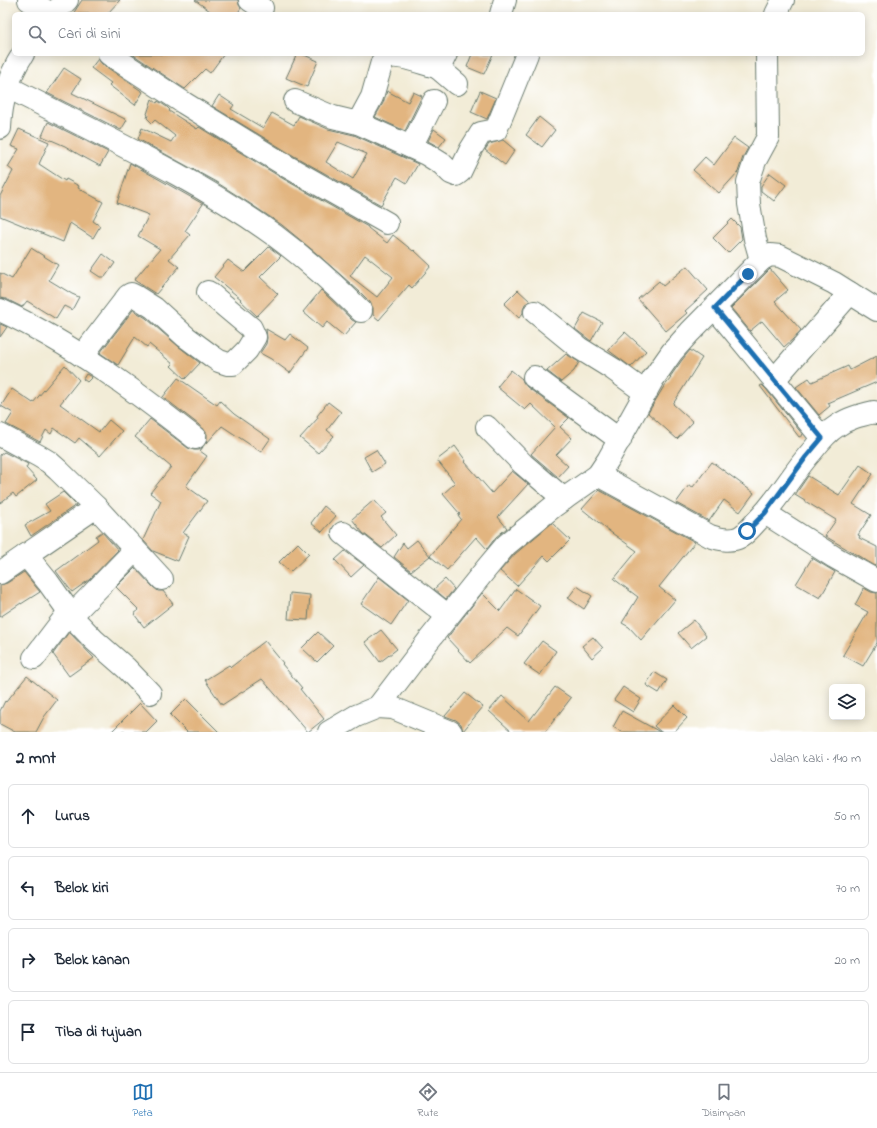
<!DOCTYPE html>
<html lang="id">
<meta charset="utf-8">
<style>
body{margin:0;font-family:"Indie Flower",sans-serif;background:#f2f2f3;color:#1f2937}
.controls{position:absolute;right:12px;bottom:12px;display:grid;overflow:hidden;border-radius:6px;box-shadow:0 2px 10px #0003}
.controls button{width:36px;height:36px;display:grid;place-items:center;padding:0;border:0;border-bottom:1px solid #e0e1e3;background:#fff;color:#1f2937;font:20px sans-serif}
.stop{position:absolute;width:12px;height:12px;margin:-9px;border:3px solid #1f6fb2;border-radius:50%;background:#fff}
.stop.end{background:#1f6fb2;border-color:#fff;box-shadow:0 1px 4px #0008}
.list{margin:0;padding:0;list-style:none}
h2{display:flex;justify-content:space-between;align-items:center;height:52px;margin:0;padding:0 16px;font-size:17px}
h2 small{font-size:13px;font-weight:400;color:#747a83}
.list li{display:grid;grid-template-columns:26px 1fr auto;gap:12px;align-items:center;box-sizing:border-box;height:64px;margin:0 8px 8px;padding:0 8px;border:1px solid #e0e1e3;border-radius:6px}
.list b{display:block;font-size:15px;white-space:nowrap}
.list em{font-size:13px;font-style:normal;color:#747a83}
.icon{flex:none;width:22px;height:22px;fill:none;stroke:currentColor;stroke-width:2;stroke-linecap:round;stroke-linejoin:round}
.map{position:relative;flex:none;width:877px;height:732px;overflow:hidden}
.search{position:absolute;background:#fff;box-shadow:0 2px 10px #0003;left:12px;right:12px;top:12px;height:44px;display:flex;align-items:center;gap:10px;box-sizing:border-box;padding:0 14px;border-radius:6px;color:#747a83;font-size:15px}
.sheet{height:340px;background:#fff}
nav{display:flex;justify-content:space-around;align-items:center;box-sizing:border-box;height:56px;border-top:1px solid #e0e1e3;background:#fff;font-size:11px;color:#747a83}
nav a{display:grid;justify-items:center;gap:2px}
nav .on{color:#1f6fb2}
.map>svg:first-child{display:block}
.building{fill:#e2b580;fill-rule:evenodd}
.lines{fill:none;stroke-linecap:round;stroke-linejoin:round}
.minor-casing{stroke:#697a6d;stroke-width:24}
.minor{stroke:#fff;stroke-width:22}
.route{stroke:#1f6fb2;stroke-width:5}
</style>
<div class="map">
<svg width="877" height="732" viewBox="0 0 877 732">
<rect width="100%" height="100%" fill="#fff"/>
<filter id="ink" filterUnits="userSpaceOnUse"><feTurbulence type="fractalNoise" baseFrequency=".025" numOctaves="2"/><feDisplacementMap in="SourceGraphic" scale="8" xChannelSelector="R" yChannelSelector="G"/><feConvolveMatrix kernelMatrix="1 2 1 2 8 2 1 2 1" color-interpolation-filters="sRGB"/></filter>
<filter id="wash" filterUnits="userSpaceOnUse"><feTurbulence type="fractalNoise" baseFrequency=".012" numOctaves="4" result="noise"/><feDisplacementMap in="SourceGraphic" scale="16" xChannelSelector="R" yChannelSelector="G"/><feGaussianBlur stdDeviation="0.9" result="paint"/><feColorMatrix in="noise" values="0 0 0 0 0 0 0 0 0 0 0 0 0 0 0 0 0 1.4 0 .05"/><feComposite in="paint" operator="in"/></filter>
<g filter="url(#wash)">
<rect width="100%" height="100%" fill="#f2ecd7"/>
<g id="blocks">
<g class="building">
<polygon points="82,0 120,0 107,14 73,14"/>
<polygon points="195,0 238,0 239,5 241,8 237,14 214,14"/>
<polygon points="132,54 224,54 210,73 205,69 185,89"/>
<polygon points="297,54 302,54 318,61 307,87 286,78"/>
<polygon points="472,54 493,54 484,74 467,67"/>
<polygon points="98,59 102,64 143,92 135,105 109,85 111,83 91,68"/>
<polygon points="64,68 81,79 72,93 127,120 121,130 47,93"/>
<polygon points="387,91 408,102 413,92 422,96 405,131 375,117 383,103"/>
<polygon points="480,91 496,98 487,119 471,112"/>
<path d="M 219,95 L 234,105 L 231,109 L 263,128 L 272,113 L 294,125 L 299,116 L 328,129 L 354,135 L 418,164 L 407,183 L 397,177 L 381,205 L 294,156 L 212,106 ZM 338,142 L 367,154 L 353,179 L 326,162 Z"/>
<path d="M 152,99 L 157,103 L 158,101 L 167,107 L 170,110 L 169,111 L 197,129 L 199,127 L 282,178 L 368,227 L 368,228 L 387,243 L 393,235 L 413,251 L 414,250 L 431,266 L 412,288 L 409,285 L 379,320 L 373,315 L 373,308 L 370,302 L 360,292 L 316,253 L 282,225 L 249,203 L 216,182 L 138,139 L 142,128 L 171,142 L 175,136 L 155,120 L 152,123 L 147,118 L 148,115 L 147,114 ZM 365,255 L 393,277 L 377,297 L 350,276 Z"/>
<polygon points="539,117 555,130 542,147 526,135"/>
<polygon points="48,122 108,152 100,166 78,154 65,146 42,136"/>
<polygon points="19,129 49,142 39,164 65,181 66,179 79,186 78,188 103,202 93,221 100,226 93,238 70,223 63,242 0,216 0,196 13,171 8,167 19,149 11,146"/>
<polygon points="434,129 446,138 439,147 428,141"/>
<polygon points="734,138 748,148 743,157 738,172 719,193 693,170 705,157 714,165"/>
<polygon points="503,140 515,150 505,165 485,150 489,144"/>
<polygon points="130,163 203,204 185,231 190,235 169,259 179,267 156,294 134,280 160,249 138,236 149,215 117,203"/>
<polygon points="770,173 786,185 774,201 761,191 761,186"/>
<polygon points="732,219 740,227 742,239 728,253 713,238"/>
<polygon points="269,247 281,256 260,277 278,294 257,316 240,300 241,299 214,277 228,260 244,272"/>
<polygon points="31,248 58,265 49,280 72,294 79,297 72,310 64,306 56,319 27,301 22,307 6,299 0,298 0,273 12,279"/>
<polygon points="103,254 115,263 105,277 100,277 91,271"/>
<polygon points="687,266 708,290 685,311 687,313 666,331 638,299 659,281 663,286"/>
<polygon points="770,269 788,290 775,301 801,330 793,339 784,347 762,321 750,331 731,308"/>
<polygon points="321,290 352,320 356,322 344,336 327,322 322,328 303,312"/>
<polygon points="518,290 530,301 525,304 523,310 523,313 519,318 504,304"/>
<polygon points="133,310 146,318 178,346 200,363 185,379 171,366 173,364 149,344 147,347 135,337 118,365 100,353"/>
<polygon points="584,313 602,322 591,341 575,329"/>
<polygon points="0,324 7,327 0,337"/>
<polygon points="266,329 285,340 290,334 308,348 290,373 271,359 260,353 266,344 267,338"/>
<polygon points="625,332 646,351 631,367 608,350"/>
<polygon points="690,350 702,358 673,404 693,422 677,439 648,413 663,388 671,378 670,377 682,360"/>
<polygon points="566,354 579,362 574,371 561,382 547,371"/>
<polygon points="877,356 877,382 828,403 830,406 819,415 796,387 809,378 812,382 848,366 850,370"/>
<polygon points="65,365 79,380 60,404 99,432 109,420 122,431 100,456 79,438 75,443 54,428 51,434 46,430 40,442 6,424 13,413 1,406 12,389 33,403"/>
<polygon points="511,370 522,379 523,382 527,387 569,418 560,427 572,438 556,455 568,466 558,477 531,454 555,427 531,404 525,410 497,387"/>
<polygon points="86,374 92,377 87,382 83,379"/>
<polygon points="178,378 217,405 220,401 234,414 270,439 261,452 222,426 206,444 207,439 207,434 203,428 163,397"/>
<polygon points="762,385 766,389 803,435 799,437 760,386"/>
<polygon points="328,402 341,412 327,430 334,436 318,453 300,438 318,418 317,416"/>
<polygon points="150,419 188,448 194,450 199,450 203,447 200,451 207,456 186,486 207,501 183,533 189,536 178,561 153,551 143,540 161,501 150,493 171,467 135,437"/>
<polygon points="455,446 466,461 465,462 492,493 512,471 528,484 498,517 507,528 496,537 487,549 476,537 447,570 430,556 461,519 458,515 460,514 443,494 455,483 437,460"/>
<polygon points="376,450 385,464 372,472 364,457"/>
<polygon points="4,452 28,464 26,468 37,480 16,497 13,493 0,503 0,455"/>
<polygon points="712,462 754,493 740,512 724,500 709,521 676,503 689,485 693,487"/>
<polygon points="860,465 873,474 853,504 871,515 858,535 860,536 859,538 877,547 877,567 825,536 836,520 795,495 808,476 839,495"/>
<polygon points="599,490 695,542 659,587 675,600 641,640 629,627 622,623 638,597 614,579 637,551 609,531 582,509"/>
<polygon points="63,492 76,505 31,536 25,525 50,511 45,504"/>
<polygon points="374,500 386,513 381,517 396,535 382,548 363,533 352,519"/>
<polygon points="324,506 336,516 322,532 311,523"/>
<polygon points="552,523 570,540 549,561 544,556 517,586 500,571 515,554"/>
<polygon points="102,532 118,550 89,580 72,592 56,571 98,540 96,536"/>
<polygon points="417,540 430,556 411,571 394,557 403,543 407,548"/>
<polygon points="298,543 309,554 290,572 279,562"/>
<polygon points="345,551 364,565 351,577 335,560"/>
<polygon points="812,558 835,572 820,598 796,584"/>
<polygon points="135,568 153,587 158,591 163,591 173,604 144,627 134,614 139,610 116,587"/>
<polygon points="24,572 40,592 21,604 21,603 0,617 0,585 7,583"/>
<polygon points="379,577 408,600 391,625 361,604"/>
<polygon points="445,579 454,589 446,599 434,589"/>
<polygon points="577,586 592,596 584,609 568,598"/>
<polygon points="864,588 871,592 877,593 877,643 863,666 843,655 868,612 855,605"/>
<polygon points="516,589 540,606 518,636 507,628 470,663 447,638 482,593 500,611"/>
<polygon points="290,593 310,595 308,620 288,619"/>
<polygon points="694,620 706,636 691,648 678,633"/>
<polygon points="381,630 397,649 380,662 365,642"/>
<polygon points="69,632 94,658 69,676 53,654"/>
<polygon points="318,632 333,646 317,662 302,648"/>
<polygon points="593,637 603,648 592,658 582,646"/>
<polygon points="265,641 283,663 282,664 302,688 300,689 324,719 308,732 262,679 222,705 205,680 229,665 231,667"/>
<polygon points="542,641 556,651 540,675 524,664"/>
<polygon points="654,672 667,680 659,693 646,685"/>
<polygon points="27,676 57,700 44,717 36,732 15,732 0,724 0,711 5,701 6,702"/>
<polygon points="555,687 571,698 545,732 512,732 489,711 502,696 529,721"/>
<polygon points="623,687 641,699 633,712 614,700"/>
<polygon points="465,693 483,707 463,731 461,724 456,720 445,716"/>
<polygon points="186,699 219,732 187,732 170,715"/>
<polygon points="140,703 157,721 146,732 111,732"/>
<polygon points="674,705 687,718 674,732 661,732 654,726"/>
<polygon points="622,711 660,732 622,732 613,727"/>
</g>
</g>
</g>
<g filter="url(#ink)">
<use href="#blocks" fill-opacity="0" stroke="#697a6d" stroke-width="1"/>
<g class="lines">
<defs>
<g id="minor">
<polyline points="29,0 51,14"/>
<polyline points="250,0 262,8"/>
<polyline points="53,14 67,0"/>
<polyline points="501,14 505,0"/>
<polyline points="776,14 783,0"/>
<polyline points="109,54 184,103 288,167 387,223"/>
<polyline points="437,67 457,84"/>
<path d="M 6,86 C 97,134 191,175 274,235 C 305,258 334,284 361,311"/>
<path d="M 295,101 L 333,117 L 358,123 L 372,97 L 382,62 C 392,49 424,65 437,67 L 440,66 L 446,54"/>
<polyline points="358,123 426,154 442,164 451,173 456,175 460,172 471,149 481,133 496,130 527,54"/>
<path d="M 0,128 C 1,101 8,77 23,54"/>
<polyline points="411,147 434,101"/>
<polyline points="761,260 755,239 749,204 748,182 755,161 768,137 767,54"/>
<polyline points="715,308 822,438"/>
<path d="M 0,310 C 71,343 134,390 195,438"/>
<polyline points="535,312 579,348 613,369 646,393"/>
<polyline points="82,356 128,296 131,294 135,296 154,308 186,337 213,357 219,361 228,364 233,364 247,350 255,337 251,328 208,292"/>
<polyline points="534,377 620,440"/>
<polyline points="774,380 850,293"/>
<polyline points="487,427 523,464 564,499"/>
<polyline points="0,435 39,456 49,462 58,470 96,507 162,579"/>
<path d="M 598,475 L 710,536 C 719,539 730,542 740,537 C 747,533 752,526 758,520 C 779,499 793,472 813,450 C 820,441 827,432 837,426 C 848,418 861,415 874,412 L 877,413"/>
<polyline points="765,513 834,557 877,581"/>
<polyline points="343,533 448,616"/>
<polyline points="26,555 48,582 75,620 94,640 126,668 150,693"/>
<polyline points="0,573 96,507"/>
<polyline points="72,615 135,550"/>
<polyline points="34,658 69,612"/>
<polyline points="378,707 429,640 486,569 506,545 554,506 598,475 608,460 653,379 672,352 690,332 761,260 770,255 780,256 834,283 877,310"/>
<polyline points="329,732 356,716 378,707 393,708 451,732"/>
</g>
</defs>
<use href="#minor" class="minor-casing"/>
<use href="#minor" class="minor"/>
</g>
</g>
<g class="lines" filter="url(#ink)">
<polyline class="route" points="747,531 765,513 806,457 822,438 715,308 748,274"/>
</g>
</svg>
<div class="controls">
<button><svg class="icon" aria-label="layers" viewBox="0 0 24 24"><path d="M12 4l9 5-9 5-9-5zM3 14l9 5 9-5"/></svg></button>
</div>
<div class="stop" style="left:747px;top:531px"></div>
<div class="stop end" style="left:748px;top:274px"></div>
<div class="search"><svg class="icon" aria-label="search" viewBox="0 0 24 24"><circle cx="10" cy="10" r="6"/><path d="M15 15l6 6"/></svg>Cari di sini</div>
</div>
<section class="sheet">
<h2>2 mnt<small>Jalan kaki · 140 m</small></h2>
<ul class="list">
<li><svg class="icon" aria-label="ahead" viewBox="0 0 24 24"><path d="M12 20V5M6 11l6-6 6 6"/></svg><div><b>Lurus</b></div><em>50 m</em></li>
<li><svg class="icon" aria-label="left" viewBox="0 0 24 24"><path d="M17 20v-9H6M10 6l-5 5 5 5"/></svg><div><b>Belok kiri</b></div><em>70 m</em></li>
<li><svg class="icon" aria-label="right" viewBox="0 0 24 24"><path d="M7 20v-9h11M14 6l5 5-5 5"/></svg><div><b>Belok kanan</b></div><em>20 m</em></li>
<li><svg class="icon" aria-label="arrive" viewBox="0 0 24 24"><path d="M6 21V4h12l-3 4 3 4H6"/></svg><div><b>Tiba di tujuan</b></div></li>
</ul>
</section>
<nav>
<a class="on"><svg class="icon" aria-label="map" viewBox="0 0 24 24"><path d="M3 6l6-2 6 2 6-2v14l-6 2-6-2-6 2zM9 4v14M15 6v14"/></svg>Peta</a>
<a><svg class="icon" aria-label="directions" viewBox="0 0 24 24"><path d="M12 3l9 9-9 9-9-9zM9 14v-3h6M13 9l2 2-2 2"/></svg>Rute</a>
<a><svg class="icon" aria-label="saved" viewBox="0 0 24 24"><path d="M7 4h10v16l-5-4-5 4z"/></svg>Disimpan</a>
</nav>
